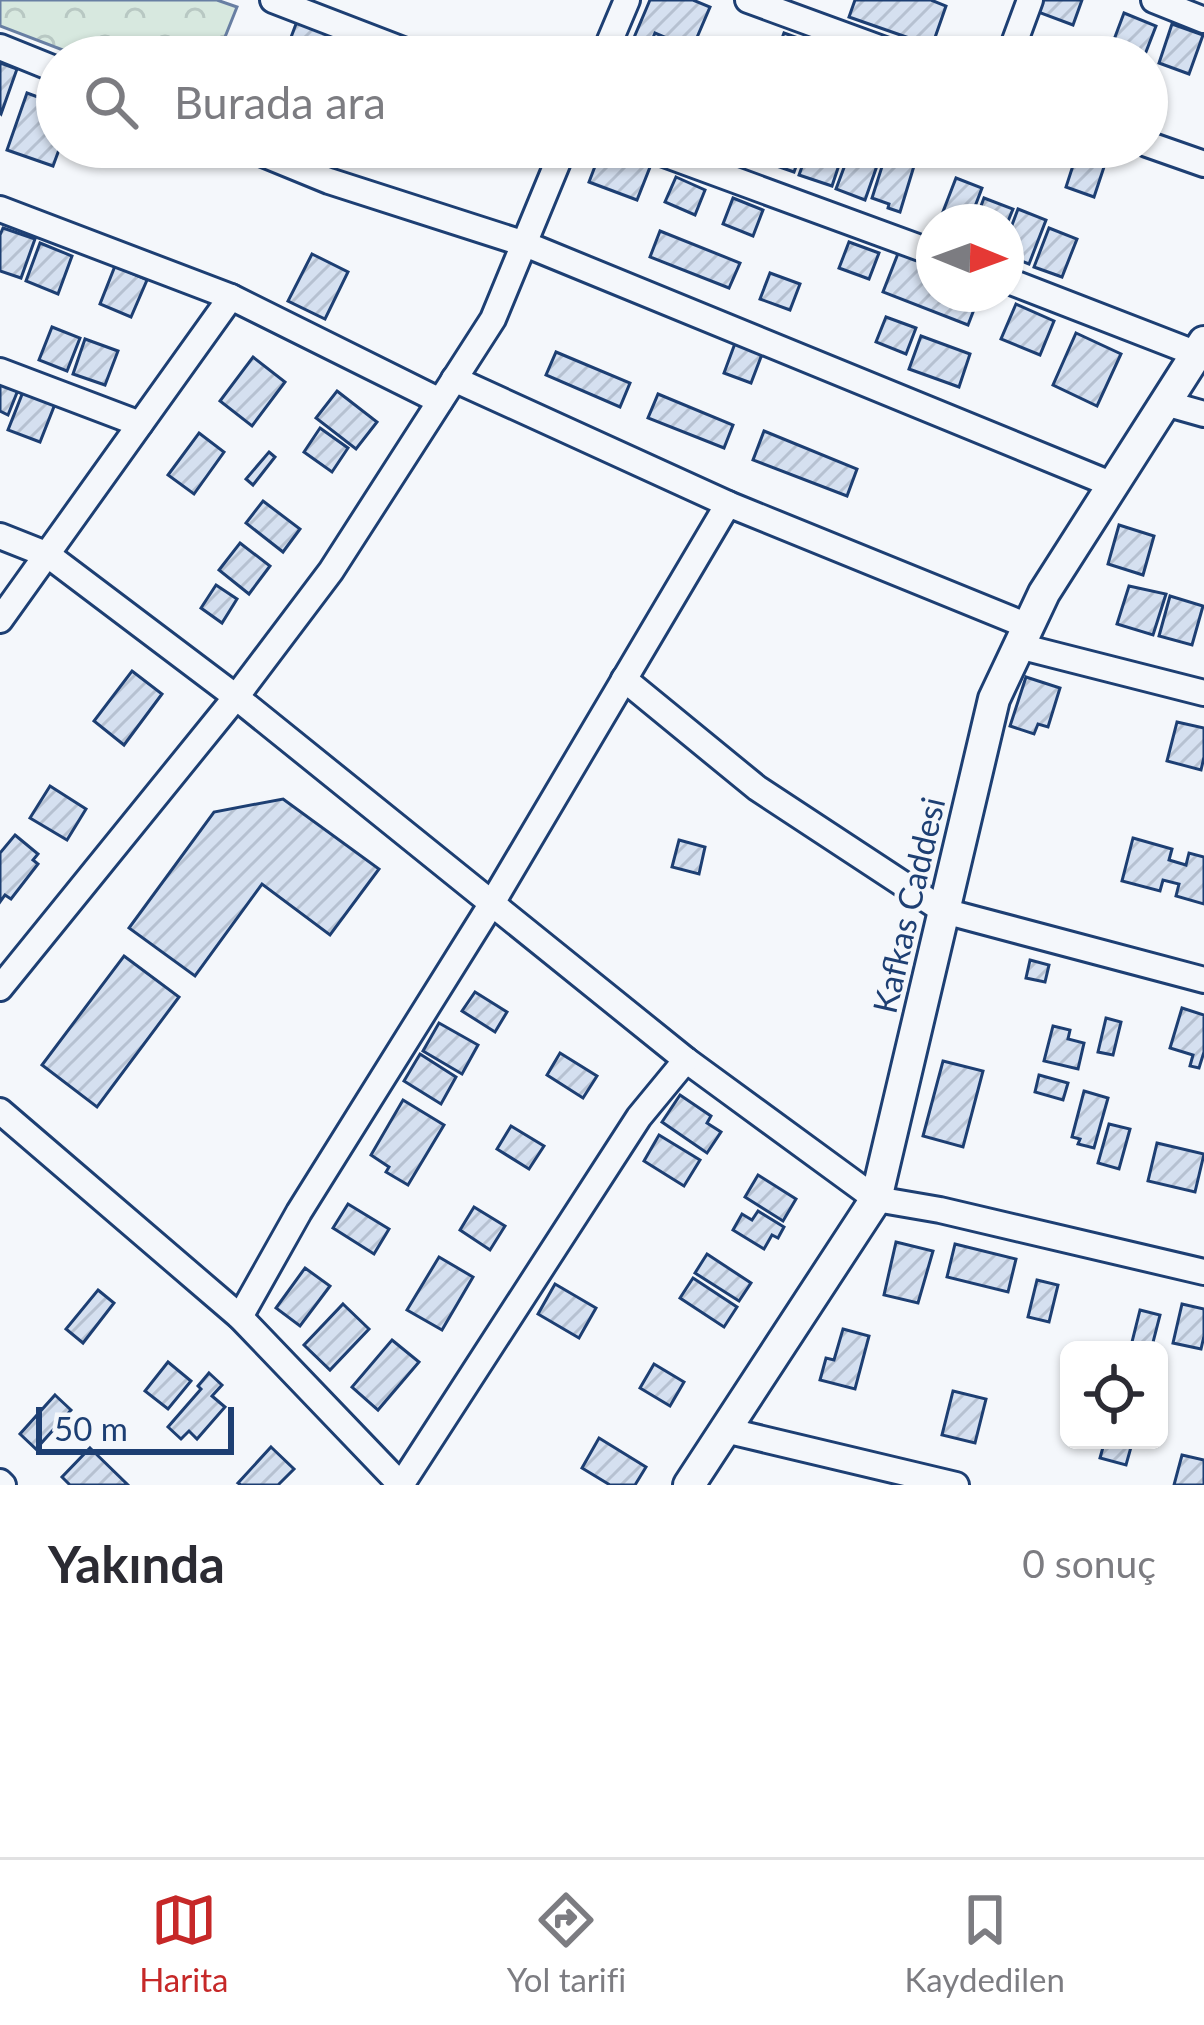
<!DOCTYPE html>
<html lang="tr">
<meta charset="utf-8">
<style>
body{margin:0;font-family:Lato,sans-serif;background:#f2f2f3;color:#2b2b33}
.controls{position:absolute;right:36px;bottom:36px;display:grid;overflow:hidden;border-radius:18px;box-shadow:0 3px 9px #0004}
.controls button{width:108px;height:108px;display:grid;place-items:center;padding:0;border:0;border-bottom:3px solid #e1e1e2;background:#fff;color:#2b2b33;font:60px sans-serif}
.compass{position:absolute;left:916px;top:204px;width:108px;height:108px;border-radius:50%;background:#fff;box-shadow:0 3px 9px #0004;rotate:91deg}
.scale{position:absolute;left:36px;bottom:30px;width:198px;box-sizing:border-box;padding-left:12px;border:6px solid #1d3f73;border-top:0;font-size:33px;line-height:42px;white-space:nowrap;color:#1d3f73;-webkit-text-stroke:9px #f4f7fb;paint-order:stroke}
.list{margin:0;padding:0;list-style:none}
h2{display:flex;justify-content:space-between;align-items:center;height:156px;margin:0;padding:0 48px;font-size:51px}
h2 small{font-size:39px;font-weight:400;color:#7c7c81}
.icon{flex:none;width:66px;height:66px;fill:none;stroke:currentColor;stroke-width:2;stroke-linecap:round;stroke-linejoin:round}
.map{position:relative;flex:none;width:1204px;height:1485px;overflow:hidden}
.search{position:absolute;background:#fff;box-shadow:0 3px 9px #0004;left:36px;right:36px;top:36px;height:132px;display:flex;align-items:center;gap:30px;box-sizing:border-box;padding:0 42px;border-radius:66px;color:#7c7c81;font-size:45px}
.sheet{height:372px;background:#fff}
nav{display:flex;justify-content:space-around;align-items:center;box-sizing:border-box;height:168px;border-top:3px solid #e1e1e2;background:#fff;font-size:33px;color:#7c7c81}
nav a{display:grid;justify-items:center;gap:6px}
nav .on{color:#c62828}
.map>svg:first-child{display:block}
.park{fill:url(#park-crowns);stroke:#687fa3;stroke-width:3}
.building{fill:url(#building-hatch);stroke:#1d3f73;stroke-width:3}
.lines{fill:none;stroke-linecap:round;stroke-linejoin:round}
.minor-casing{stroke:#1d3f73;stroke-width:30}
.tertiary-casing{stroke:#1d3f73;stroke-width:36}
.minor{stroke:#f4f7fb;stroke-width:24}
.tertiary{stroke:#f4f7fb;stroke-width:30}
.labels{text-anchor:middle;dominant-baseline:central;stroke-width:9;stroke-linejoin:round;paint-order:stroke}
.street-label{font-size:33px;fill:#1d3f73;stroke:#f4f7fb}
</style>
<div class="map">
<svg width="1204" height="1485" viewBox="0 0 1204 1485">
<defs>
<pattern id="park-crowns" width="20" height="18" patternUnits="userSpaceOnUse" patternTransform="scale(3)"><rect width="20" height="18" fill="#d7e8df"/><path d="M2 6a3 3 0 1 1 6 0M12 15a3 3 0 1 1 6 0" fill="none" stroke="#b8c8c3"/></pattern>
<pattern id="building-hatch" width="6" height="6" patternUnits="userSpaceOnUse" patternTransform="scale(3)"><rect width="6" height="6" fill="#d5e0f0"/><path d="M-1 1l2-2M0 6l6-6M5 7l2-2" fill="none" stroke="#b6c1d1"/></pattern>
</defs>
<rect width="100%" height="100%" fill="#f4f7fb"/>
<polygon class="park" points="0,0 217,0 237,7 217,57 81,57 0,26"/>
<g class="building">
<polygon points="650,0 693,0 710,7 692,49 655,33 649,47 633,40"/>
<polygon points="855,0 931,0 946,6 932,46 849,17"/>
<polygon points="1043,0 1082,0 1073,25 1038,12"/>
<polygon points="1124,13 1156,26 1144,57 1118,57 1109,53"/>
<polygon points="299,16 330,28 319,57 284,56"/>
<polygon points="1172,24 1203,35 1189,74 1159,63"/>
<polygon points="784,33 812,43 807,57 775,57"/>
<polygon points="0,63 17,69 1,114 0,113"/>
<polygon points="27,93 57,104 57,147 60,147 53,166 7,150"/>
<polygon points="597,147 613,147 652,162 637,200 589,182 597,161 592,159"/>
<polygon points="738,147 772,147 766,162 737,150"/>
<polygon points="777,147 803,147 794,172 771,164"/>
<polygon points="809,147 845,147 832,186 799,175"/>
<polygon points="1004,147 1036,147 1030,165 1001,154"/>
<polygon points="1079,147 1094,147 1109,152 1094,197 1066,187"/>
<polygon points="851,149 879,160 865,200 836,189"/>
<polygon points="885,157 914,166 900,212 888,208 889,204 872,198"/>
<polygon points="676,177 705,190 695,215 665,202"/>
<polygon points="956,178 982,188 969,222 939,222"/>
<polygon points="733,198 763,210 753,236 723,224"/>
<polygon points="984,198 1013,209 1006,226 1006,222 975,222"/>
<polygon points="1018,209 1046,220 1029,264 1006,255 1006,241"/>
<polygon points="3,228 35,239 21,278 0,271 0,235"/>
<polygon points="1049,228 1077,239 1062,277 1034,267"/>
<polygon points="660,231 740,263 729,288 650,257"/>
<polygon points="849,242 879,253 869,279 839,268"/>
<polygon points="40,243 72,256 58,294 26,281"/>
<polygon points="899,251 934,265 934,294 980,294 968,325 883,292"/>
<polygon points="312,254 348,272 325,319 288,301"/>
<polygon points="115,266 147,280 131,317 100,304"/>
<polygon points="770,273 800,284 790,310 760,299"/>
<polygon points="1016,304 1054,321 1040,355 1001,339"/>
<polygon points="886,317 916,328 906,354 876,342"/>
<polygon points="52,327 80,338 67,371 39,360"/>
<polygon points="1076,333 1121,354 1097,406 1053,385"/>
<polygon points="921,336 970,354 959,387 909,369"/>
<polygon points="737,338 764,349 751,383 724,373"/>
<polygon points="85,339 118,351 105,385 73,374"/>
<polygon points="556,352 630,383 620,407 546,375"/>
<polygon points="253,357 285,382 252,426 220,401"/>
<polygon points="0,383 18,390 8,415 0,411"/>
<polygon points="337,391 377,422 356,449 316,418"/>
<polygon points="23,392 55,404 40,442 8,430"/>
<polygon points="658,394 733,425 724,448 648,418"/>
<polygon points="320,428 348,448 332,472 304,452"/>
<polygon points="764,431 857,469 847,496 753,460"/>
<polygon points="199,433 224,452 194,494 168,475"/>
<polygon points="269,452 275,457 253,485 246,479"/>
<polygon points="263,501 300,529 283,552 246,523"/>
<polygon points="1119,525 1154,536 1143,575 1108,564"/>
<polygon points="240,543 270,566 249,594 219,570"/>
<polygon points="216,585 237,599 222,623 201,608"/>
<polygon points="1129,586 1166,594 1153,635 1117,624"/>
<polygon points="1170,596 1203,606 1192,645 1159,636"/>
<polygon points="132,671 162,694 124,745 94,721"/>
<polygon points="1026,677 1060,688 1048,727 1038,724 1034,734 1010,726"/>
<polygon points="1177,722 1204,728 1204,757 1201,770 1167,761"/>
<polygon points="50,786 86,809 67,840 30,818"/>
<polygon points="283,799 379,869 330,935 262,884 195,976 129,928 214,812"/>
<polygon points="15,835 38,854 33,860 38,864 11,899 5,895 0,902 0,853"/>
<polygon points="1133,838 1172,849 1169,860 1186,865 1189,853 1204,857 1204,904 1176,896 1179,884 1163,880 1160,891 1122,881"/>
<polygon points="679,840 705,847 699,874 672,867"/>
<polygon points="124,956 179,997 97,1107 42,1065"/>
<polygon points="1030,960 1049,965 1045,982 1026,978"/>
<polygon points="475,992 507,1012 495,1032 462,1011"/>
<polygon points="1182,1008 1204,1015 1204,1052 1199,1068 1190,1066 1193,1055 1170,1048"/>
<polygon points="1106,1018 1121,1022 1113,1055 1098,1052"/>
<polygon points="439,1023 478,1045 462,1074 423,1051"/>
<polygon points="1053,1026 1070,1030 1068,1039 1084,1043 1078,1069 1044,1061"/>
<polygon points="560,1053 597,1076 583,1098 547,1075"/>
<polygon points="420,1054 456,1077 441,1104 404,1081"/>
<polygon points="943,1061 983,1071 963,1147 923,1136"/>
<polygon points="1039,1075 1068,1083 1063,1100 1035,1092"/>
<polygon points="1084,1091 1108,1098 1094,1148 1078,1144 1080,1139 1072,1137"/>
<polygon points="680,1095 711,1116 707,1123 721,1132 707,1153 662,1122"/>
<polygon points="403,1100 444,1125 408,1185 386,1172 389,1167 371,1155"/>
<polygon points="1109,1124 1130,1129 1119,1169 1098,1163"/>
<polygon points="511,1126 544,1146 529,1169 497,1149"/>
<polygon points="659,1135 700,1160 684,1186 644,1161"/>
<polygon points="1157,1143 1204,1154 1195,1192 1148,1181"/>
<polygon points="758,1175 796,1199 783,1221 745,1197"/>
<polygon points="348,1204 389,1229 374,1254 333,1228"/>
<polygon points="474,1207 505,1226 490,1250 460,1230"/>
<polygon points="758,1211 784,1227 778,1238 772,1235 764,1249 733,1230 742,1214 752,1220"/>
<polygon points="896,1242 933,1251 918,1303 884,1295"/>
<polygon points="955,1244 1016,1259 1008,1292 947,1277"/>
<polygon points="707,1254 751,1283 739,1301 695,1273"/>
<polygon points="439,1257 473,1277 442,1330 407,1310"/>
<polygon points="305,1268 330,1286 300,1326 276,1308"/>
<polygon points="693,1278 737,1307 724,1327 680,1298"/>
<polygon points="1037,1280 1058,1285 1049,1322 1028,1317"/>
<polygon points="555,1284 596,1308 579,1338 538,1314"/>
<polygon points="98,1290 114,1303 83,1343 66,1329"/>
<polygon points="343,1304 369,1329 330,1370 304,1345"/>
<polygon points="1182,1304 1204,1309 1204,1336 1201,1349 1173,1343"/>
<polygon points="1140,1310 1160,1315 1151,1350 1130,1350"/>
<polygon points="843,1329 869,1336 855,1389 820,1380 826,1358 834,1360"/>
<polygon points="392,1340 419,1362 378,1410 352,1387"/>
<polygon points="168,1362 191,1381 168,1409 145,1391"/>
<polygon points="654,1364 684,1382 670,1406 640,1388"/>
<polygon points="209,1373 222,1385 212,1396 225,1407 197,1439 189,1431 181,1439 168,1427 201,1389 198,1386"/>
<polygon points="953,1391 986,1399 975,1443 942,1435"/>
<polygon points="55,1395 71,1410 36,1449 20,1434"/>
<polygon points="599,1438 646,1467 635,1485 610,1485 582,1468"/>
<polygon points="1105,1440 1133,1440 1126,1465 1100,1458"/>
<polygon points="271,1447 294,1469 278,1485 241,1485 238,1483"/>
<polygon points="90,1448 128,1485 70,1485 62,1477"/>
<polygon points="1182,1455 1204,1460 1204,1485 1174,1485"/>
</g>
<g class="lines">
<defs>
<g id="minor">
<polyline points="273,0 421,57"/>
<polyline points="748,0 904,57"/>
<polyline points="1154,0 1204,20"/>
<polyline points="0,47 57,70"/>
<polyline points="603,57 627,0"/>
<polyline points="1009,57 1030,0"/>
<polyline points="1147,144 1204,164"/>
<polyline points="246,147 329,181 525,244 1113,485"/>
<polyline points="645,147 934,253"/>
<polyline points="0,209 231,297 440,401"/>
<polyline points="1006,280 1197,354"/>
<polyline points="0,371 140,424"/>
<polyline points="454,379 728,504"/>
<polyline points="1165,403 1204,414"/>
<polyline points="0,536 48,555 236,697 686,1060 876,1199 940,1210 1204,1272"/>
<polyline points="0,620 231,297"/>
<polyline points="1019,646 1204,693"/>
<polyline points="624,679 757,788 944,911 1204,980"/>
<polyline points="0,988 236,697 331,571 493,319 564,147"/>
<polyline points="0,1111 240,1317 401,1485"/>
<polyline points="240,1317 299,1212 492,903 728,504 1028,626"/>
<polyline points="725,1430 956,1485"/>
<polyline points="0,1482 3,1485"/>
<polyline points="401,1485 639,1117 686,1060"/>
</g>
<polyline id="tertiary" points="689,1485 876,1199 994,699 1044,593 1204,342"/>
</defs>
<use href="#minor" class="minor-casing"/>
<use href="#tertiary" class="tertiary-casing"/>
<use href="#minor" class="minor"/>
<use href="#tertiary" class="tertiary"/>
</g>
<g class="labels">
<g class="street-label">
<text transform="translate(908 905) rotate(-77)">Kafkas Caddesi</text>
</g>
</g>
</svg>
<div class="controls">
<button><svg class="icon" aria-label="locate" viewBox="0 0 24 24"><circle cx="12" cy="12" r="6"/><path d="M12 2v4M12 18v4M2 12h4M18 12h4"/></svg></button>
</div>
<svg class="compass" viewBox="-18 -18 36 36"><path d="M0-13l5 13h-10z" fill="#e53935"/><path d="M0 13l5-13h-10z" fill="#7c7c81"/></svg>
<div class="scale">50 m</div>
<div class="search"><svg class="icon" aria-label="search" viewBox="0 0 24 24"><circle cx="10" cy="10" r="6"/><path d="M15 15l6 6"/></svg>Burada ara</div>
</div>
<section class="sheet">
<h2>Yakında<small>0 sonuç</small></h2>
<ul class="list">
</ul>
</section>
<nav>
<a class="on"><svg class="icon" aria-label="map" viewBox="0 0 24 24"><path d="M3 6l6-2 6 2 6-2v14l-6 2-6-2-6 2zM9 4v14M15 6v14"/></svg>Harita</a>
<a><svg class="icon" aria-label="directions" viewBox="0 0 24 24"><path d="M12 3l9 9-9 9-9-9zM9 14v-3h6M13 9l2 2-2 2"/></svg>Yol tarifi</a>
<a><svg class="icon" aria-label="saved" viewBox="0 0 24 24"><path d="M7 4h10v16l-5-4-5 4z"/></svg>Kaydedilen</a>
</nav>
